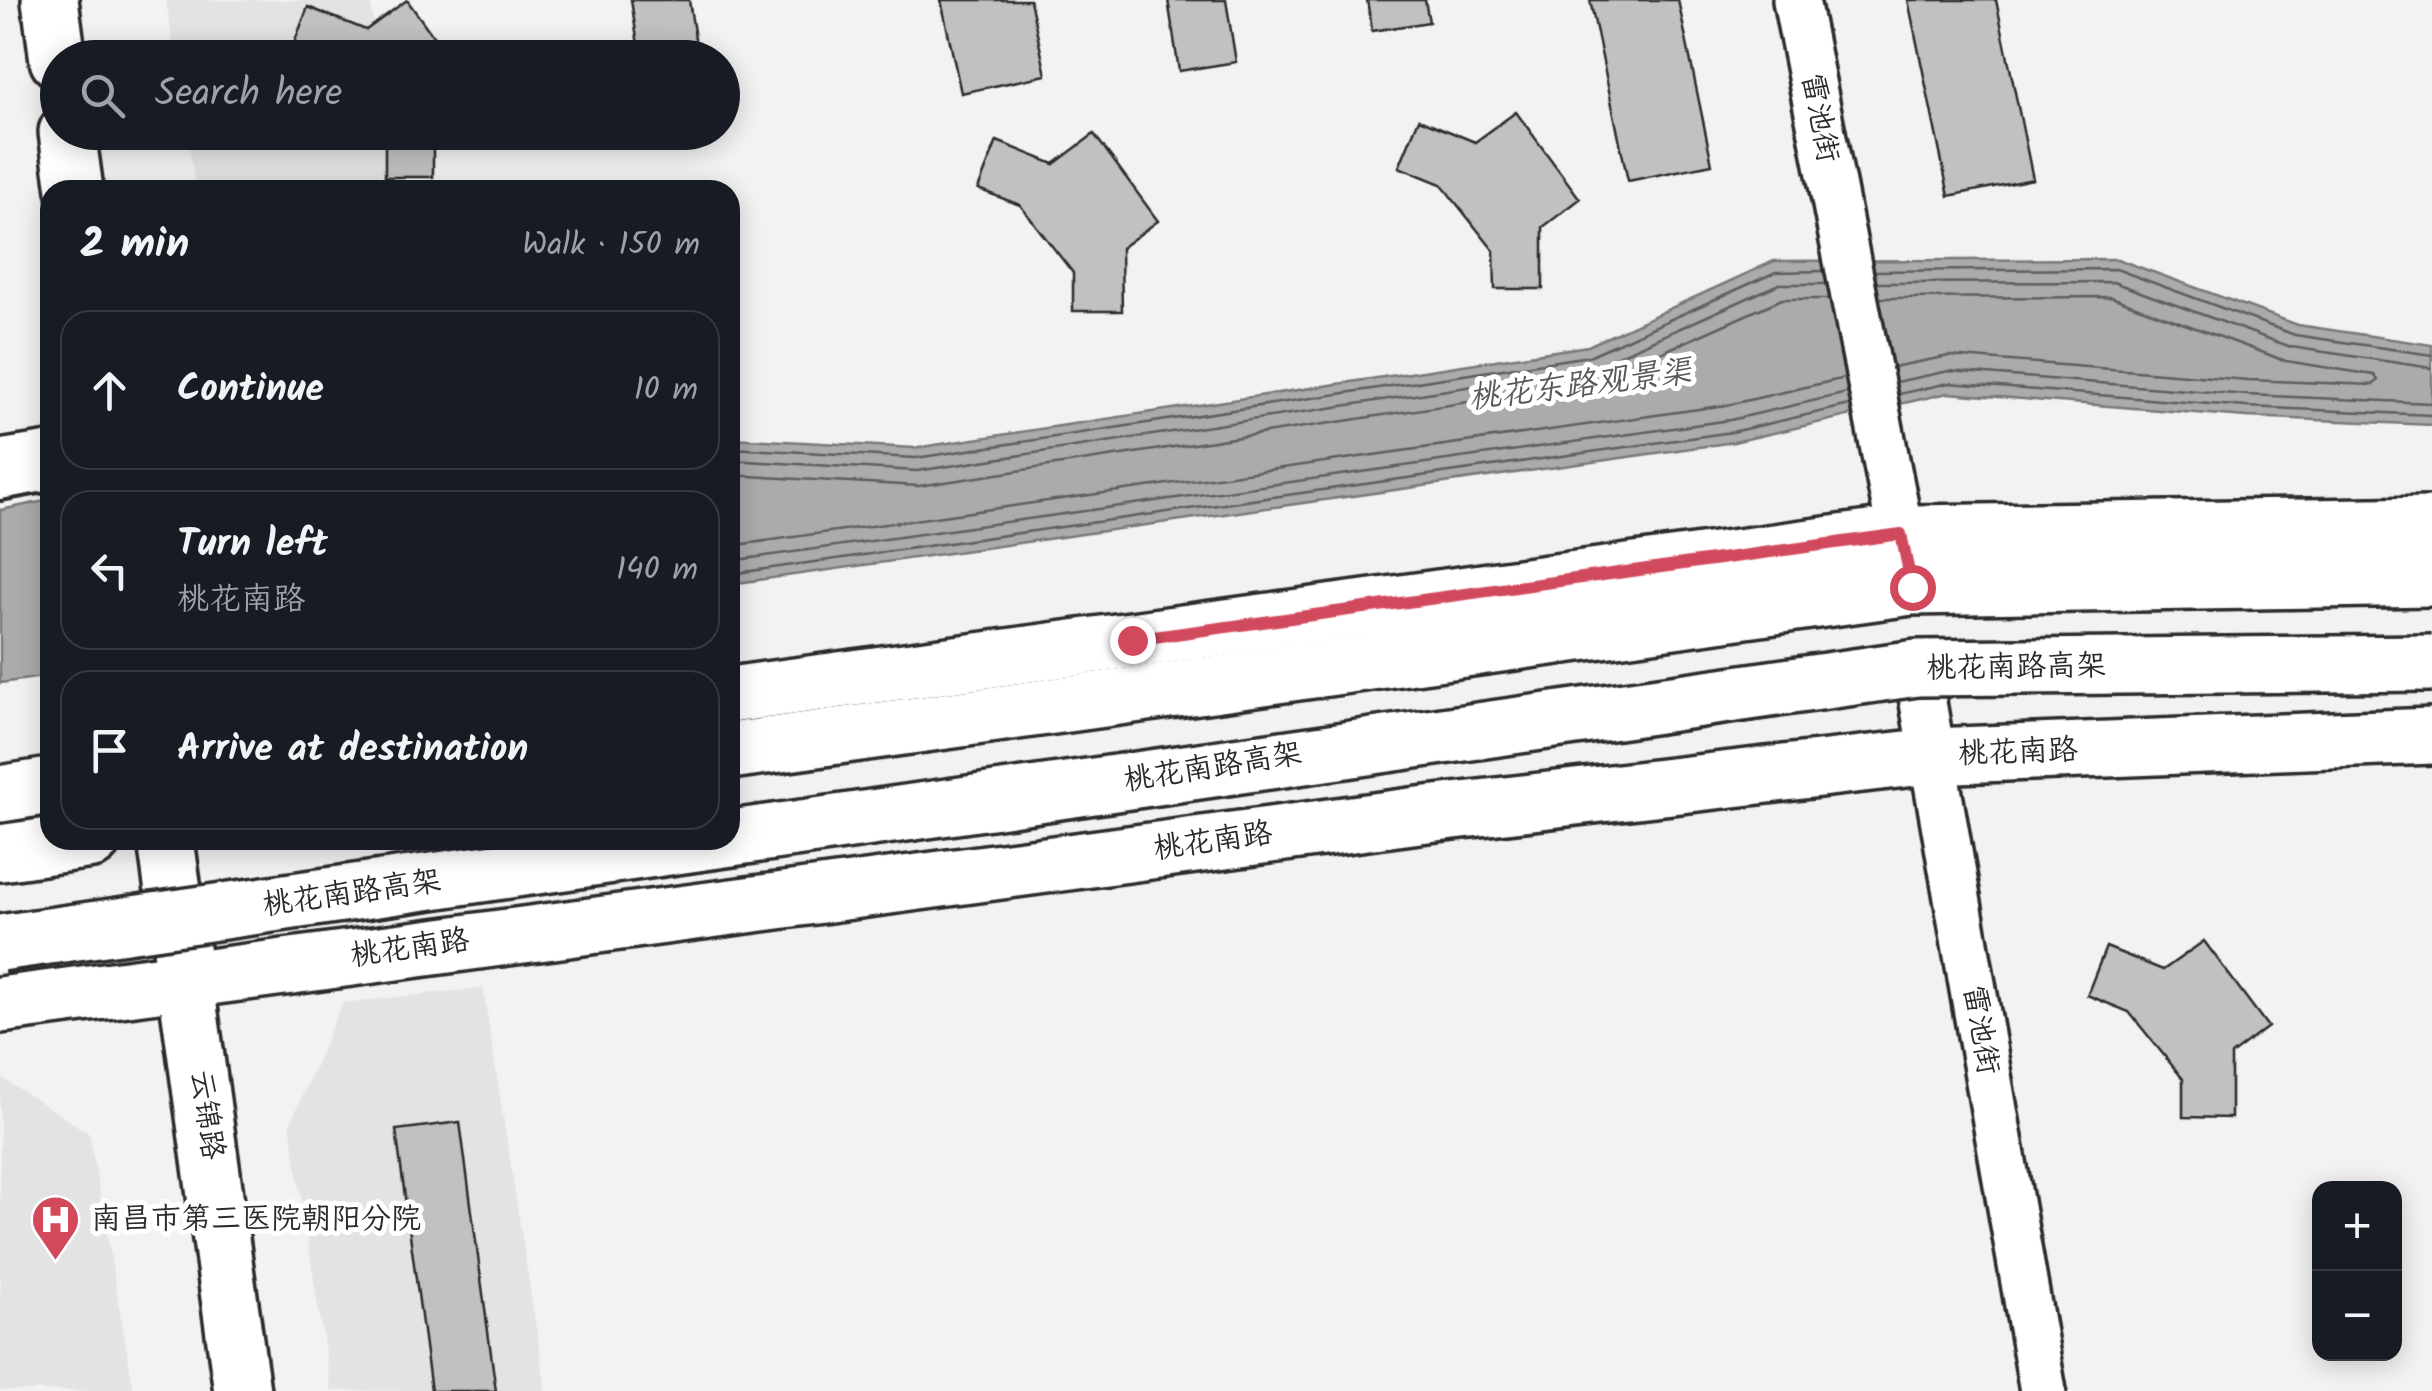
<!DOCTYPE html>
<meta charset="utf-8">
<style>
body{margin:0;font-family:Kalam,"LXGW WenKai TC",sans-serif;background:#242831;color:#f1f3f6}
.controls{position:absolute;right:30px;bottom:30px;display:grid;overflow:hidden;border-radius:20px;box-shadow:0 5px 25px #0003}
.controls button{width:90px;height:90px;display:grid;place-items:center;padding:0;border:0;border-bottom:2px solid #363941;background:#171b24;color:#f1f3f6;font:50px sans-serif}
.stop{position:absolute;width:30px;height:30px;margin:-22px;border:8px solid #d1495b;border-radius:50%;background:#fff}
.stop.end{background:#d1495b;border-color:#fff;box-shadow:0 2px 10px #0008}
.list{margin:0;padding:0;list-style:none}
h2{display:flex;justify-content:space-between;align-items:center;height:130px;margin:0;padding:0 40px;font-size:42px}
h2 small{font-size:32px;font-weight:400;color:#9ea1a6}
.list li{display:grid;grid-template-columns:65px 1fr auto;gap:30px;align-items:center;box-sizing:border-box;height:160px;margin:0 20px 20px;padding:0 20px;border:2px solid #363941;border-radius:30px}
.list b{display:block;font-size:38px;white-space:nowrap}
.list p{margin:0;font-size:32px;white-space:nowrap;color:#9ea1a6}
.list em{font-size:32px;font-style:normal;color:#9ea1a6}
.icon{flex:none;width:55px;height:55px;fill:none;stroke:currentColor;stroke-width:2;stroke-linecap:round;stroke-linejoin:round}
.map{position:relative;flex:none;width:2432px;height:1391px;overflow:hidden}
.search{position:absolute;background:#171b24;box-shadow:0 5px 25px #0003;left:40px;top:40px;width:700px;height:110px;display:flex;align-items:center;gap:25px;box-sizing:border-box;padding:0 35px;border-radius:55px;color:#9ea1a6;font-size:38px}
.panel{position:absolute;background:#171b24;box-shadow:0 5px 25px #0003;left:40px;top:180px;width:700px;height:670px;border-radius:30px}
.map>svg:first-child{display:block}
.built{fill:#e3e3e3}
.water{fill:#ababab;stroke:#787878;stroke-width:2.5}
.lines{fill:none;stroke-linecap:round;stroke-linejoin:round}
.shore{stroke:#5e5e5e;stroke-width:2.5}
.building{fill:#c1c1c1;stroke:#2b2b2b;stroke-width:2.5}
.lane-casing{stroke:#2b2b2b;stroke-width:30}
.street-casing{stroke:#2b2b2b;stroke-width:52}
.secondary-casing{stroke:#2b2b2b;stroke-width:62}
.primary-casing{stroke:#2b2b2b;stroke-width:62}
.highway-casing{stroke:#2b2b2b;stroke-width:62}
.lane{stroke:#fff;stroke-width:22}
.street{stroke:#fff;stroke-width:45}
.secondary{stroke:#fff;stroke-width:55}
.primary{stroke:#fff;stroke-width:55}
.highway{stroke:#fff;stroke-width:55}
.highway-bridge-casing{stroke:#2b2b2b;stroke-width:62;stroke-linecap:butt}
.highway-bridge{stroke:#fff;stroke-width:55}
.route{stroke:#d1495b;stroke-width:12}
.labels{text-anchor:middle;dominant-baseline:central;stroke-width:10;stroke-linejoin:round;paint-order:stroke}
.street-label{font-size:30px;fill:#2b2b2b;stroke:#fff}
.poi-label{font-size:30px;fill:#2b2b2b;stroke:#fff;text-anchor:start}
.water-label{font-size:32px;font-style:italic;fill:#585858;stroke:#fff}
</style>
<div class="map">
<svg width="2432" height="1391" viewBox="0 0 2432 1391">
<rect width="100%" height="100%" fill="#f2f2f2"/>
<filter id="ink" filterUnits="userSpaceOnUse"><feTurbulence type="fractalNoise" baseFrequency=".01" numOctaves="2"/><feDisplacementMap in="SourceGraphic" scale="20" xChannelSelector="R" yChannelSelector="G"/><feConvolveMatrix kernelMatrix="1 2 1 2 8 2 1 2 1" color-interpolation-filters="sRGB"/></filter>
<g filter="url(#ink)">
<g class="built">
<polygon points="166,0 370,0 379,57 175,57"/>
<polygon points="187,133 391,133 400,190 196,190"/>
<polygon points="483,988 546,1391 331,1391 290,1124 342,1003"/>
<polygon points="0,1077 89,1133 134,1391 0,1391"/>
</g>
<g class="water">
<polygon points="2117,259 2298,325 2432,345 2432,425 2246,417 1948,393 1734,442 730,584 730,438 915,448 1588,346 1774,261"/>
<polygon points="50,500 50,676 0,683 0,510"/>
</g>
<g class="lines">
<g class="shore">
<polyline points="1874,271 2116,269 2295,335 2432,355"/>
<polyline points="1877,283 2113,282 2291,347 2432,368"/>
<polyline points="1880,298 2111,297 2286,361 2374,375 2378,380 2373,385 2248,380 1949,356 1893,367"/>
<polyline points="1896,382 1949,371 2247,395 2432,403"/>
<polyline points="1899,394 1949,383 2247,407 2432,415"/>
<polyline points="730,448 916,458 1589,356 1776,272 1824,271"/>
<polyline points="730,460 917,471 1591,368 1779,284 1826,284"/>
<polyline points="730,475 919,486 1593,383 1782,299 1829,299"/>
<polyline points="730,546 1727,405 1845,378"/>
<polyline points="730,561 1730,420 1847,393"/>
<polyline points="730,574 1732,432 1850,405"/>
</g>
</g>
<g class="building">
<polygon points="407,0 449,58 290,54 308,7 366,30"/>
<polygon points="631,0 689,0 698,58 640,58"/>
<polygon points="941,0 1030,0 1046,75 961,93"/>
<polygon points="1168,0 1226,0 1236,62 1179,71"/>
<polygon points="1367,0 1425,0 1429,22 1372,31"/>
<polygon points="1590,0 1678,0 1712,164 1628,181"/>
<polygon points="1908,0 1996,0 2033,179 1949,196"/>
<polygon points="1516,112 1580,199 1543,227 1543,289 1495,289 1494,251 1441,184 1399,167 1419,119 1475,142"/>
<polygon points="380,132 433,132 433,177 385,177 385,138"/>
<polygon points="1094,134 1158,221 1121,248 1122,311 1073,311 1073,273 1020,205 978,189 997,141 1054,164"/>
<polygon points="2204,941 2268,1027 2231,1055 2231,1118 2183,1117 2183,1079 2129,1012 2087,995 2106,947 2163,970"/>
<polygon points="460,1122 496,1391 431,1391 396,1130"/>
</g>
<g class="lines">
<defs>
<polyline id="lane" points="0,488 50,479"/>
<g id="street">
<polyline points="1796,0 1907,567"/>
<polyline points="0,463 50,455"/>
<polyline points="1917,668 2043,1391"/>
</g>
<g id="secondary">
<polyline points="50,0 58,60"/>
<polyline points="67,132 75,190"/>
<polyline points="166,840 242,1391"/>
</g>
<g id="primary">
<polyline points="730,695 1913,533 2432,525"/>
<polyline points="0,794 50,786"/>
<polyline points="0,1005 1419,815 1932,756 2432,736"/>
</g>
<g id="highway">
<polyline points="730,751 1911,587 2432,578"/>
<polyline points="0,853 92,840"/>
</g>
</defs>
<use href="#lane" class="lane-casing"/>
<use href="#street" class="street-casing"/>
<use href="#secondary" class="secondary-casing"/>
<use href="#primary" class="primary-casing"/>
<use href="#highway" class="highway-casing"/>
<use href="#lane" class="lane"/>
<use href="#street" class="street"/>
<use href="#secondary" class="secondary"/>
<use href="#primary" class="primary"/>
<use href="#highway" class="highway"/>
<defs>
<polyline id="highway-bridge" points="0,943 1917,668 2432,663"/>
</defs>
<use href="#highway-bridge" class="highway-bridge-casing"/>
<use href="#highway-bridge" class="highway-bridge"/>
</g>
</g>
<g class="lines" filter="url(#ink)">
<polyline class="route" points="1132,640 1901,534 1912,587"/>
</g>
<defs>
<symbol id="hospital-pin" viewBox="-11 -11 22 30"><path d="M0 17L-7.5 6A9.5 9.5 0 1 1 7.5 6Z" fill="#d1495b" stroke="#fff"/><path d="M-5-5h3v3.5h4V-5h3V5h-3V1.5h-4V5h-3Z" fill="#fff"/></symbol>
</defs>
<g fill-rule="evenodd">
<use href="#hospital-pin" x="28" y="1192" width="55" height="75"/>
</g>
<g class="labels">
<g class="street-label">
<text transform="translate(1819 118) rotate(79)">雷池街</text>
<text transform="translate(2016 668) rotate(-1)">桃花南路高架</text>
<text transform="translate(2018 753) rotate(-2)">桃花南路</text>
<text transform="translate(1213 768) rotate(-9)">桃花南路高架</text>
<text transform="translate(1213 842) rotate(-8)">桃花南路</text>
<text transform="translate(352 894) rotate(-8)">桃花南路高架</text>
<text transform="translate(410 949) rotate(-8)">桃花南路</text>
<text transform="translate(1980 1030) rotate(80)">雷池街</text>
<text transform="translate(206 1115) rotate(82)">云锦路</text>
</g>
<g class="poi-label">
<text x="91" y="1220">南昌市第三医院朝阳分院</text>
</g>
<g class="water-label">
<text transform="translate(1580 386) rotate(-7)">桃花东路观景渠</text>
</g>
</g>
</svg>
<div class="controls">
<button>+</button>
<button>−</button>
</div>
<div class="stop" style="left:1912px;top:587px"></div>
<div class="stop end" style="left:1132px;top:640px"></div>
<div class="search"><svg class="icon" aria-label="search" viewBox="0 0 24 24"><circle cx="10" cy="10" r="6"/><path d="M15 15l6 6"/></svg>Search here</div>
<section class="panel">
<h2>2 min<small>Walk · 150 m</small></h2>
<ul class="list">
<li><svg class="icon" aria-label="ahead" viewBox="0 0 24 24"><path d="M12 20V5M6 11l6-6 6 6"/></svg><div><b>Continue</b></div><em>10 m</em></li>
<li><svg class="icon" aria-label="left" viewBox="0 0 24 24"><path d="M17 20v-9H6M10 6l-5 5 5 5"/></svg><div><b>Turn left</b><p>桃花南路</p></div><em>140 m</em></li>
<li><svg class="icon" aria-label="arrive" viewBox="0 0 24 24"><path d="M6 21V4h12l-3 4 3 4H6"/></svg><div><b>Arrive at destination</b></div></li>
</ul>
</section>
</div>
